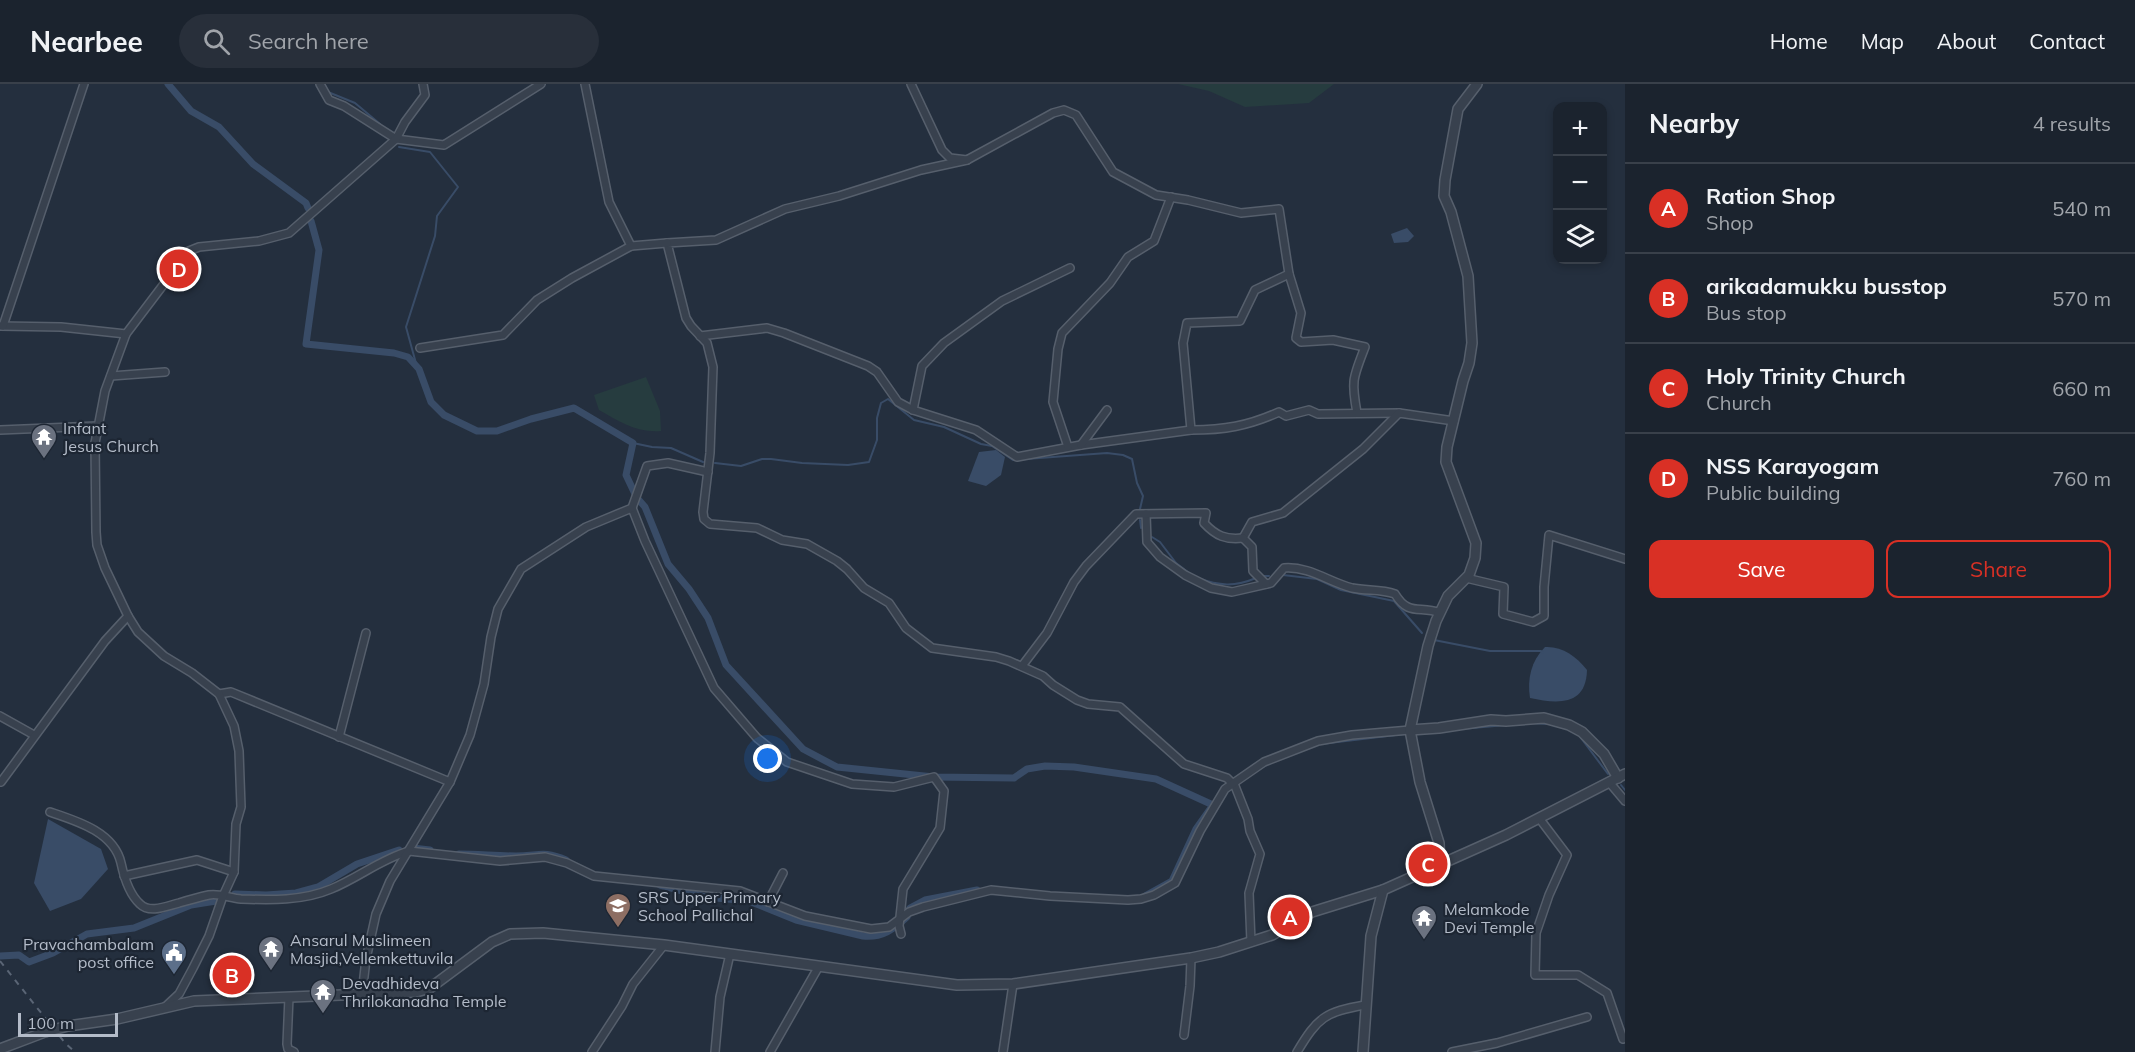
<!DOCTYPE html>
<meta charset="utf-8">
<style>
body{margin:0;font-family:Mulish,sans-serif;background:#282f3a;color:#f1f3f6}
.controls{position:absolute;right:18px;top:18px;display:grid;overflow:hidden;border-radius:12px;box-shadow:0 3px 9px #0003}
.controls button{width:54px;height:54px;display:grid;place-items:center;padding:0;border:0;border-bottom:2px solid #39404a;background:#1b232e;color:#f1f3f6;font:30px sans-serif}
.scale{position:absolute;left:18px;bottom:15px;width:100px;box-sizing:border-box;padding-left:6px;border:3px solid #b4bcc9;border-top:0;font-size:16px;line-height:21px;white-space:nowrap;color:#b4bcc9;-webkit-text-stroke:4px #1d2633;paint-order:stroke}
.you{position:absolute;left:768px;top:675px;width:21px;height:21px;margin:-15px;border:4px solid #fff;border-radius:50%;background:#1a73e8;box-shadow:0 0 0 9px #1a73e833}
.badge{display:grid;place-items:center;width:39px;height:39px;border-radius:50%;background:#d93025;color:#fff;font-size:20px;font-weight:700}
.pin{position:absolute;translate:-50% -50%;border:3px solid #fff;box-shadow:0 2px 6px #0006}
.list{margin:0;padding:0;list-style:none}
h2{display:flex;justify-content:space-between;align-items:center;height:78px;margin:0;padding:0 24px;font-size:26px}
h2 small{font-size:20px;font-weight:400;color:#a0a4aa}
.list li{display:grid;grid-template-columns:39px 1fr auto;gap:18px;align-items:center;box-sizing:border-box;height:90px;padding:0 24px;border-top:2px solid #39404a}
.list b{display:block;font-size:22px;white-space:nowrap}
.list p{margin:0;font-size:20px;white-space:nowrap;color:#a0a4aa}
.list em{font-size:20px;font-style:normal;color:#a0a4aa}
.actions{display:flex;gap:12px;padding:18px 24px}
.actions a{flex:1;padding:14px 0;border:2px solid #d93025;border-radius:12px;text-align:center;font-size:21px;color:#d93025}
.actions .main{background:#d93025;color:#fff}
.icon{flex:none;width:33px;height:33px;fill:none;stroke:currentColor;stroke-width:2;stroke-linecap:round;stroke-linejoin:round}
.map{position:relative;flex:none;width:1625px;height:968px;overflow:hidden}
header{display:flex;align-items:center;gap:36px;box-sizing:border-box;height:84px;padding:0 30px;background:#1b232e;border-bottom:2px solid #39404a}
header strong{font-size:28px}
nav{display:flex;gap:33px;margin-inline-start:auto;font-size:21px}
.search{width:420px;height:54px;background:#282f3a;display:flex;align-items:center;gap:15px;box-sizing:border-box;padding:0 21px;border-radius:33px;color:#a0a4aa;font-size:22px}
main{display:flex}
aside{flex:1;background:#1b232e}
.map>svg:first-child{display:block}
.green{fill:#263c3f}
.water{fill:#394c67}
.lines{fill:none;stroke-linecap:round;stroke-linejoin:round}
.stream{stroke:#394c67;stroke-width:2}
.canal{stroke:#394c67;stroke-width:7}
.minor-casing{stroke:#565f6c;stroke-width:10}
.tertiary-casing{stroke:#565f6c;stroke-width:12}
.minor{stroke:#38414e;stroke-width:7}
.tertiary{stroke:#38414e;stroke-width:9}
.rail{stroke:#5a6575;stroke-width:2;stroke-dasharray:6 6;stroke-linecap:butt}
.tertiary-bridge-casing{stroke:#565f6c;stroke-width:12;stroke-linecap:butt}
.tertiary-bridge{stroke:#38414e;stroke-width:9}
.labels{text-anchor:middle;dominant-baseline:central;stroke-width:4.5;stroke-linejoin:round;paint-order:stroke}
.poi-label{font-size:16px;fill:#b4bcc9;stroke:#1d2633;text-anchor:start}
</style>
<header>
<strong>Nearbee</strong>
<div class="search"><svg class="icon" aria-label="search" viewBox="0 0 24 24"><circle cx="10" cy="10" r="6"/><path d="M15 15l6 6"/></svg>Search here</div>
<nav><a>Home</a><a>Map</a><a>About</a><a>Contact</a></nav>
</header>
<main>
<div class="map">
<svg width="1625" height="968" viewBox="0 0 1625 968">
<rect width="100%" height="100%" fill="#242f3e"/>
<g class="green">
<polygon points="1178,0 1334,0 1309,19 1245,23 1209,7"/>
<path d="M 646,293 L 660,327 L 661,347 C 637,349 620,338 599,326 L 594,311 Z"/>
</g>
<g class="water">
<polygon points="1407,144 1414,152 1408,158 1394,159 1391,150"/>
<polygon points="996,366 1005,373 1001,391 986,402 968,397 979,368"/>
<path d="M 1545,563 C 1562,562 1576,572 1587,586 C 1586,622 1558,620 1530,614 C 1527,595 1531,577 1545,563 Z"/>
<polygon points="48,735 101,765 108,785 81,815 50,827 34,799"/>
</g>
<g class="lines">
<g class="stream">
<polyline points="328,8 355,19 380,40"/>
<polyline points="399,63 430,68 458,103 437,132 435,152 406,243 417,283"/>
<polyline points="633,359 652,363 671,364 703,378"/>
<polyline points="715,379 741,382 762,375 771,375 802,379 848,381 869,378 877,356 877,334 881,319 888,315 914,336 944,343 981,360 992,362 1013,376 1107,369 1123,371 1132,375 1137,399 1143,412 1140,425"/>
<polyline points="1140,436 1141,444"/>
<polyline points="1152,453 1160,458 1176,479 1193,492"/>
<polyline points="1283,491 1317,495 1341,506 1394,517 1422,549"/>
<polyline points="1261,492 1269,492"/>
<path d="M 1198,494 C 1219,502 1235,503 1256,494"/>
<polyline points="1434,556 1490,567 1541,567 1543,569"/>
<polyline points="1532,639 1548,640"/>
<polyline points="1461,645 1506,641"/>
<polyline points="1578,650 1608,690"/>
<polyline points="1321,660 1404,650"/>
<polyline points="1255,688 1268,680"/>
<polyline points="1621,701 1625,706"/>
</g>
<g class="canal">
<polyline points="168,0 191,27 219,43 253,80 306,119 308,124"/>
<polyline points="311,137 319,166 306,260 394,269 408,273 419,285 431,318 444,331 477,347 497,347 531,335 574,324 633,359 626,391 635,410"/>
<polyline points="638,415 645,423 668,480 689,505 708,534 726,581 803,665 837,683 934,693 1014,694 1027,685 1045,682 1074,683 1156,695 1213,721 1196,745 1172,797 1145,812"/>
<polyline points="412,764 430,766"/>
<path d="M 459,770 C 478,770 497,772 516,772 C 539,772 543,766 566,776"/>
<path d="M 660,801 L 705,813 L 749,817 L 796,836 L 863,852 C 882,854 894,845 907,833"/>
<polyline points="235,810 266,811 296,809 318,803 357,780 399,766"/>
<polyline points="910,824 925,816 977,806"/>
<polyline points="0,872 19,871 29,878 53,869 87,850 134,844 191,821 216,817"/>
</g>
<defs>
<g id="minor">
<polyline points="320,0 329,16 344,22 396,55 444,61 541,0"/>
<polyline points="585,0 609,118 631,162"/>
<polyline points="967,76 921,86 839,112 785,125 716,156 667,159 686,234 691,242 707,259 713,283 710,369 703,428 704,435 710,440 757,444 782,456 807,460 837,477 847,485 864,504 889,519 906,544 932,564 996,573 1009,577 1043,592 1053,601 1077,616 1088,620 1120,623 1184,680 1227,694 1235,702 1248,735 1250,747 1260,770 1249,809 1251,858"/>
<path d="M 1289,190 L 1301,229 L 1296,254 L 1301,258 L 1333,256 L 1365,263 C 1353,294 1351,296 1357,329"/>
<polyline points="0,242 61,243 126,250"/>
<polyline points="3,242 84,0"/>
<polyline points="700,252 767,244 784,249 868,282 877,288 898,318 913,326 976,346 1017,373 1081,361 1191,346 1183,259 1187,239 1240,237 1255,206 1289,190 1279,125 1241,129 1188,116 1156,111 1113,88 1076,31 1064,26 1053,29 967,76 950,74 942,66 911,0"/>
<polyline points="420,264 503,251 537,216 572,194 631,162 667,159"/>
<polyline points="111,292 165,288"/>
<polyline points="913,326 922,282 944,259 1002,217 1070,184"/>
<polyline points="0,346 97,342"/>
<path d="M 1191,346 C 1224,346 1248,342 1279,328 L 1286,332 L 1309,326 L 1318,330 L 1399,329"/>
<polyline points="1081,361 1107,326"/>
<polyline points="1068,363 1053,318 1058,265 1062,249 1110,199 1128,173 1154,157 1171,113"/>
<polyline points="632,424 645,457 714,604 757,654 787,678 852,700 894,703 934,693 944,707 940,744 903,805 899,842 901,850"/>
<path d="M 1146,430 L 1147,458 L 1160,473 L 1185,491 L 1211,504 L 1232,508 L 1271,499 L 1284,484 C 1309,482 1329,498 1352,504 C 1367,507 1381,505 1395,510 C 1409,533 1420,521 1440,529"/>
<polyline points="1243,454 1252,438 1283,429 1363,365 1399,329 1454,337"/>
<polyline points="1243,454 1252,463 1253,487 1266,500"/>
<polyline points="1466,494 1504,503 1503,530 1533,538 1544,532 1544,503 1549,451 1625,475"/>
<path d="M 1022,582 L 1047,549 L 1074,498 L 1086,482 L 1136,430 L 1206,429 L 1204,439 C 1216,452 1226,456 1243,454"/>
<polyline points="219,610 231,608 450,698"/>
<polyline points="0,632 34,651"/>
<polyline points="339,653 366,549"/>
<polyline points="1,698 105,557 128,532"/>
<polyline points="1609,698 1625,717"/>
<path d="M 50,728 C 77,737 114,748 121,779 C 124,793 129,810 140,820 C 150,830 167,822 179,819 C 189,816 200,813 209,811 C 219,809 230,814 241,815 C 270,816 303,817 331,805 C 358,794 381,775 409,767 L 500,777 L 545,773 L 567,779 L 594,792 L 740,807 L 805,832 L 871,845 L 889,843 L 909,828 L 923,823 L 991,806 L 1050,812 L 1128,816 L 1141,815 L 1154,811 L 1175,799 L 1200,747 L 1225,705 L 1264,678 L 1318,657 L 1352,651 L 1410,646"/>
<polyline points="1539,734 1567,771 1549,811 1536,849 1535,891 1578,891 1607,909 1623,955"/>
<polyline points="124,792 197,776 234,788"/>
<polyline points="768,818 783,789"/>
<polyline points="362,910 366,875 376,830 390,797 450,698 470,651 484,600 491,553 498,525 521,485 586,443 632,424 647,382 668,379 708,388"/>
<polyline points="289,913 287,960 288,965 294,968"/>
<polyline points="164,924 179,910 193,884 209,852 223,812 234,788 236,740 241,723 239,667 234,642 219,610 192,589 164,572 138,548 128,532 105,484 97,461 96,448 95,359 105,307 126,250 189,167 199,163 259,157 289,149 396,55 405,38 425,11 423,0"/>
<polyline points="1184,951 1190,902 1191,874"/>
<polyline points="592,968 622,922 633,900 664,861"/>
<polyline points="715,968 720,913 730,870"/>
<polyline points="770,968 819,882"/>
<polyline points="1003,968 1013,900"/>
<path d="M 1297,968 C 1318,933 1325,928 1365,921"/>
<polyline points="1452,968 1497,959 1587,933"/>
</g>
<g id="tertiary">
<polyline points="1410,646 1439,644 1491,636 1506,637 1544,634 1569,641 1582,648 1604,670 1618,694"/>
<polyline points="1440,781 1439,759 1420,698 1410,646 1428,562 1436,537 1448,512 1469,491 1475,474 1476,459 1446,378 1447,363 1463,297 1469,279 1472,259 1468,192 1451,128 1444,112 1445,96 1458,25 1477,0"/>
<polyline points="68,942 117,935 194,917 416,908 430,904 492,858 510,850 543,849 664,861 957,901 1013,900 1191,874 1219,868 1272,851 1312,828 1383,806 1506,751 1625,690"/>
<polyline points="0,965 45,948"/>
<polyline points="1363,968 1371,852 1383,806"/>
</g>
</defs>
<use href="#minor" class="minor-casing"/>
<use href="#tertiary" class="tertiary-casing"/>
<use href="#minor" class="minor"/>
<use href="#tertiary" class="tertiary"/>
<polyline class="rail" points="0,877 65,959 75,968"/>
<defs>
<polyline id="tertiary-bridge" points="45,948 68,942"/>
</defs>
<use href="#tertiary-bridge" class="tertiary-bridge-casing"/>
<use href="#tertiary-bridge" class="tertiary-bridge"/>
</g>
<defs>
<symbol id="temple-pin" viewBox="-11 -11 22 30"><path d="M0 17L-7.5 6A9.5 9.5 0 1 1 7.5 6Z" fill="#6b7280" stroke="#1d2633"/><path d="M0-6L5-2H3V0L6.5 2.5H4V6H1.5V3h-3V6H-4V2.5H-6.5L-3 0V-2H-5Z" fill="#fff"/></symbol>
<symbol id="school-pin" viewBox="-11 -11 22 30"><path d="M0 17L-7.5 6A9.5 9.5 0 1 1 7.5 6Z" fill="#8d6e63" stroke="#1d2633"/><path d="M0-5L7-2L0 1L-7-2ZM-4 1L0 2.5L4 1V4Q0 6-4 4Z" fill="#fff"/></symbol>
<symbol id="civic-pin" viewBox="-11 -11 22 30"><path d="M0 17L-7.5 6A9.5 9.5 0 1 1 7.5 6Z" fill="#5c6f8a" stroke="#1d2633"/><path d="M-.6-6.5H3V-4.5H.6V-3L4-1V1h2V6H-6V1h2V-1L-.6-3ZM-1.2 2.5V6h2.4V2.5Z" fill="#fff"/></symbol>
</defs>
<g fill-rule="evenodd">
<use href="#temple-pin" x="29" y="338" width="30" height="40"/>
<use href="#school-pin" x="603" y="807" width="30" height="40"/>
<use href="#temple-pin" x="1409" y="819" width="30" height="40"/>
<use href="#temple-pin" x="256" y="850" width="30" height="40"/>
<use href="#civic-pin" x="159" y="854" width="30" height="40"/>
<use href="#temple-pin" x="308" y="893" width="30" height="40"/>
</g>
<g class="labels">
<g class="poi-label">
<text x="63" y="344">Infant<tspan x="63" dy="18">Jesus Church</tspan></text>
<text x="638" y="813">SRS Upper Primary<tspan x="638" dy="18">School Pallichal</tspan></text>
<text x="1444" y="825">Melamkode<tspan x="1444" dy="18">Devi Temple</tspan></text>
<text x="290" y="856">Ansarul Muslimeen<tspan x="290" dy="18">Masjid,Vellemkettuvila</tspan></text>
<text x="154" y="860" text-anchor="end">Pravachambalam<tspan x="154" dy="18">post office</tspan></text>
<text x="342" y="899">Devadhideva<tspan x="342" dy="18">Thrilokanadha Temple</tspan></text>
</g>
</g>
</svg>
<div class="controls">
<button>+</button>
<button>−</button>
<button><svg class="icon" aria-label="layers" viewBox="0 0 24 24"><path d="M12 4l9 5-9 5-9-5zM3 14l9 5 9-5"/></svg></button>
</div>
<div class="scale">100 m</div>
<div class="you"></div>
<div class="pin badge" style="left:1290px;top:833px">A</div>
<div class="pin badge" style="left:232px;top:891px">B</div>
<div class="pin badge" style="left:1428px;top:780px">C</div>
<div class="pin badge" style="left:179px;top:185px">D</div>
</div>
<aside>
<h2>Nearby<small>4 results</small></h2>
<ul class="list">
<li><span class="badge">A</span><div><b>Ration Shop</b><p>Shop</p></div><em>540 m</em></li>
<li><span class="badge">B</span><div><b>arikadamukku busstop</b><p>Bus stop</p></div><em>570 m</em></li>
<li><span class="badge">C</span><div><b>Holy Trinity Church</b><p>Church</p></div><em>660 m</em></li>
<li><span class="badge">D</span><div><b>NSS Karayogam</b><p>Public building</p></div><em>760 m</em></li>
</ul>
<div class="actions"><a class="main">Save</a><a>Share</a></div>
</aside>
</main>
